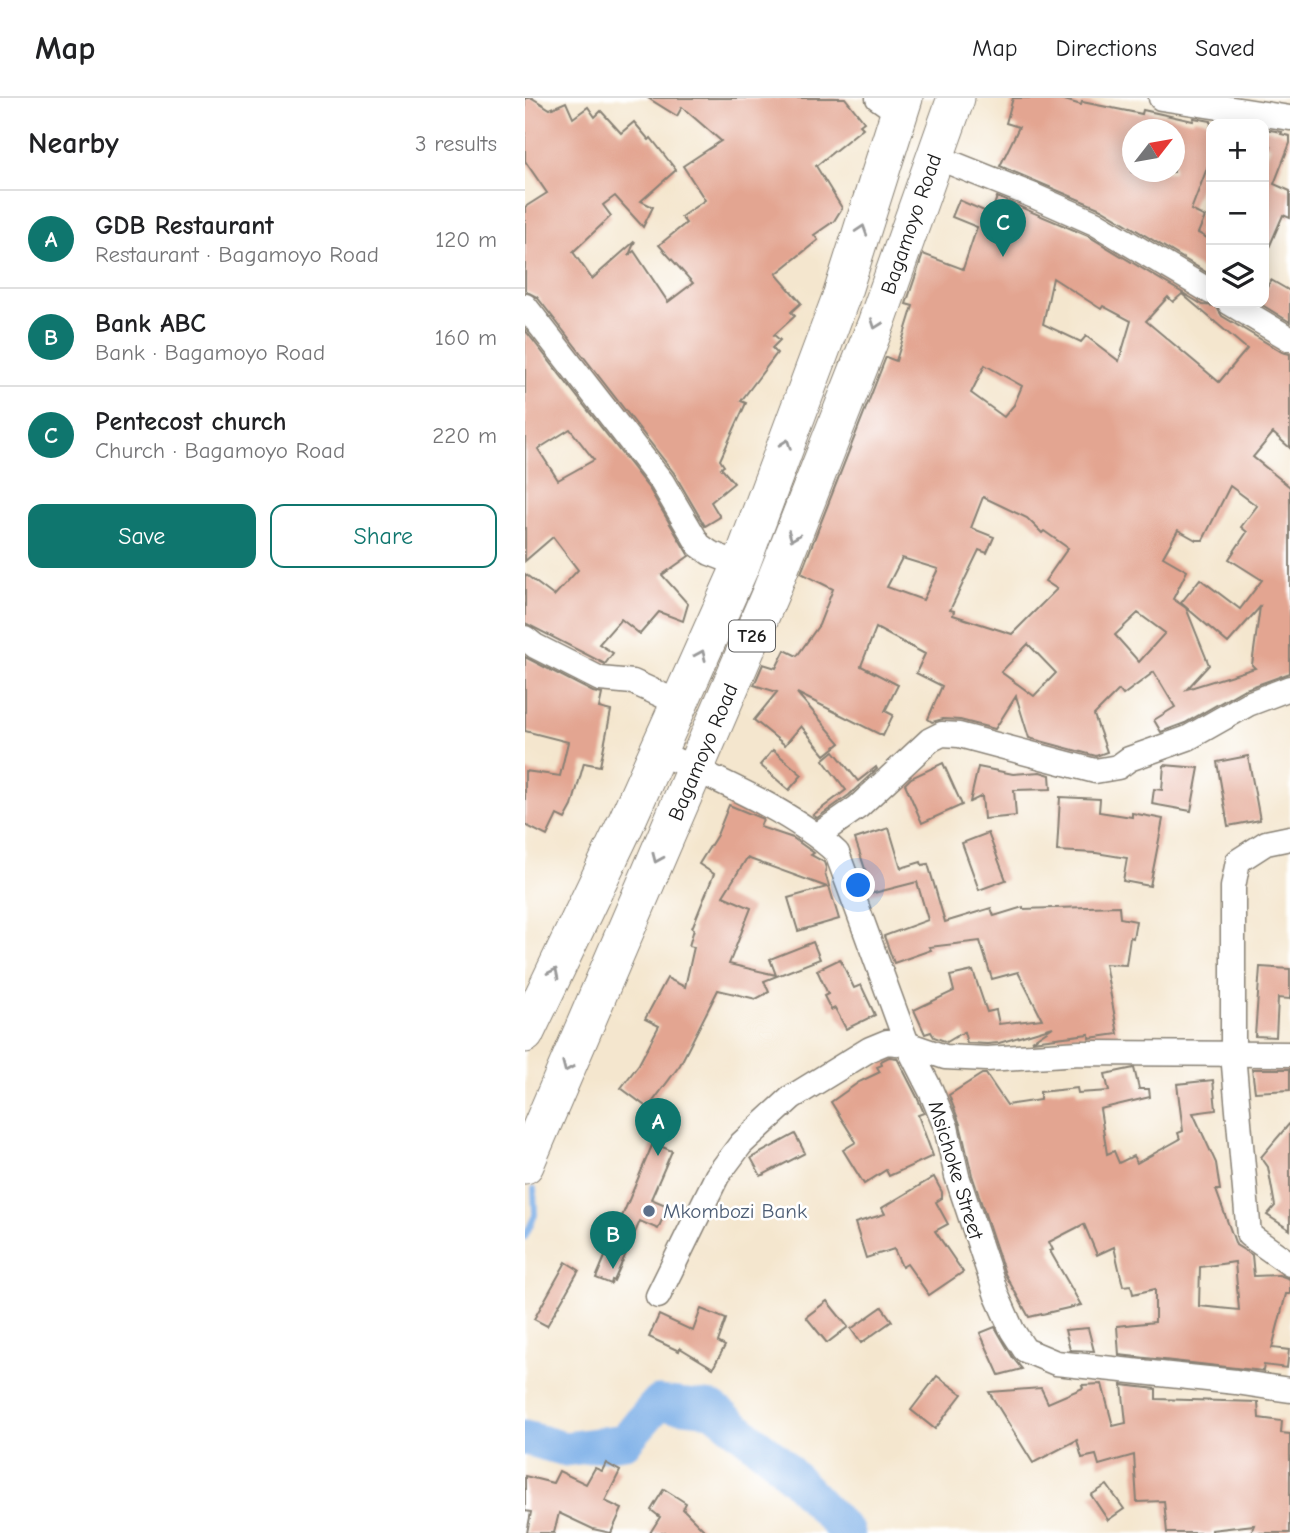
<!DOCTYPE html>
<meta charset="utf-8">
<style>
body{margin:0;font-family:"Comic Neue",sans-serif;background:#f2f2f2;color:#202124}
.controls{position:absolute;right:21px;top:21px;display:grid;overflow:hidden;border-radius:14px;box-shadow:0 4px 18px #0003}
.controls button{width:63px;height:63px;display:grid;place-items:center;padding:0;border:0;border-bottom:2px solid #e0e0e0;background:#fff;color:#202124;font:35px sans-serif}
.compass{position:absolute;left:597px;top:21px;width:63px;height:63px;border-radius:50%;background:#fff;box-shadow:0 4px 18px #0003;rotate:59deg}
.you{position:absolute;left:334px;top:788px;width:24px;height:24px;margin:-18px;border:5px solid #fff;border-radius:50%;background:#1a73e8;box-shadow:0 0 0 10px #1a73e833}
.badge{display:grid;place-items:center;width:46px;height:46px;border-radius:50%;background:#0f766e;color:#fff;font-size:23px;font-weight:700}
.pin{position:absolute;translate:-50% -58px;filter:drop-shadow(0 2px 4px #0008)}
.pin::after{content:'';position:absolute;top:37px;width:24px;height:21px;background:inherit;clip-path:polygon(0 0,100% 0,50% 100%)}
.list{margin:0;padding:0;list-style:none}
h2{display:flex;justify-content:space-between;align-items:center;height:91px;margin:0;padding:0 28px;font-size:30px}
h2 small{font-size:23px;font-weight:400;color:#757577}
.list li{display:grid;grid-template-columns:46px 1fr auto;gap:21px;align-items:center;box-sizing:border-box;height:98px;padding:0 28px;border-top:2px solid #e0e0e0}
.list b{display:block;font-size:26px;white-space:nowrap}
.list p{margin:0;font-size:23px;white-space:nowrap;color:#757577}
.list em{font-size:23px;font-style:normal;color:#757577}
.actions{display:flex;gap:14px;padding:21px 28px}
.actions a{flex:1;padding:16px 0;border:2px solid #0f766e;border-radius:14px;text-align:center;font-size:24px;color:#0f766e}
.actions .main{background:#0f766e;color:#fff}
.icon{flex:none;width:38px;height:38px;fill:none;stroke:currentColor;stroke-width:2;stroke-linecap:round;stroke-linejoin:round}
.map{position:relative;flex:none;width:765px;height:1435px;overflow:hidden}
header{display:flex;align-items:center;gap:42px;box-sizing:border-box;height:98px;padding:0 35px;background:#fff;border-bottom:2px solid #e0e0e0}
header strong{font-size:33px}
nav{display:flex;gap:38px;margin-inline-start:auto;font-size:24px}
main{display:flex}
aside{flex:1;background:#fff}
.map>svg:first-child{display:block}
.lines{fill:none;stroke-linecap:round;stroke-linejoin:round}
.stream{stroke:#7aaee7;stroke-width:6}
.river{stroke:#7aaee7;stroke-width:35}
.building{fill:#e3a591;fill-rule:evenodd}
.minor-casing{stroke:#888175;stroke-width:27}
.highway-casing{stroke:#888175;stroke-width:39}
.minor{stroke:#fff;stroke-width:24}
.highway{stroke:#fff;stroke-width:37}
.oneway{stroke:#999}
.service-dot{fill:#5c6f8a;stroke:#fff;stroke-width:2.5}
.labels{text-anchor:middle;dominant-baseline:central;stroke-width:5;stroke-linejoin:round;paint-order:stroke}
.shield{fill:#fff;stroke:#606060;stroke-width:2}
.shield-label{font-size:19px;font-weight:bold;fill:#1c1c1c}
.street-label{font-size:21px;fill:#1c1c1c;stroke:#fff}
.service-label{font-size:21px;fill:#4e5e75;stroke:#fff;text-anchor:start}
</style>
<header>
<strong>Map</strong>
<nav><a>Map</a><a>Directions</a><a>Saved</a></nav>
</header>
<main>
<aside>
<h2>Nearby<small>3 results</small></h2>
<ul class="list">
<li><span class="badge">A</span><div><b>GDB Restaurant</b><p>Restaurant · Bagamoyo Road</p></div><em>120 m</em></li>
<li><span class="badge">B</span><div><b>Bank ABC</b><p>Bank · Bagamoyo Road</p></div><em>160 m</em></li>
<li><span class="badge">C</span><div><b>Pentecost church</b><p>Church · Bagamoyo Road</p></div><em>220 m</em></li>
</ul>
<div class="actions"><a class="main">Save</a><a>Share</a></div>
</aside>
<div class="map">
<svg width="765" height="1435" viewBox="0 0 765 1435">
<rect width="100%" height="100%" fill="#fff"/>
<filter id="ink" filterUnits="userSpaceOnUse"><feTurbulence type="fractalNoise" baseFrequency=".0143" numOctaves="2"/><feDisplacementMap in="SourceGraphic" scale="14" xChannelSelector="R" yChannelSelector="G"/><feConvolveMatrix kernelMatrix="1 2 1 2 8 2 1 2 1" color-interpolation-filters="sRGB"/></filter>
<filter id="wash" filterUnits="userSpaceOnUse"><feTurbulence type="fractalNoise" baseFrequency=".00686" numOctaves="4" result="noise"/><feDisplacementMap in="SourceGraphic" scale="28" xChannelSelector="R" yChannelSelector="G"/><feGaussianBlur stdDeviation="1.57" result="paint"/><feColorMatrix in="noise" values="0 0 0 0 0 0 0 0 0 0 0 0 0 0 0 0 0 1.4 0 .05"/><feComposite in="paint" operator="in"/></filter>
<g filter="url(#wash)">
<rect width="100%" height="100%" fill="#f4e6ce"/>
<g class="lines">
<polyline class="stream" points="0,1139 10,1117 9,1091"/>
<polyline class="river" points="0,1340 40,1351 100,1343 133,1305 188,1311 252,1362 322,1435"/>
</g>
<g id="blocks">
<g class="building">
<polygon points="0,0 7,0 25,11 41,4 48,20 63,9 70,19 76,13 96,35 109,24 124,42 126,40 151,72 116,103 128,109 118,129 90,98 78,107 86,118 48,154 67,181 110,143 104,157 109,153 143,204 168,185 134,147 161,125 156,119 180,102 158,68 196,43 157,9 152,18 123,0 320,0 339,24 335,27 338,30 291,68 317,110 309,123 289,137 293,142 251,176 276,205 266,214 270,218 249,237 255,242 247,250 252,255 216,303 221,305 195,362 199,368 196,370 209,385 186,404 195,419 180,428 149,375 12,199 0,193 0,109 22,95 0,63"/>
<path d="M 488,0 L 533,0 L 556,7 L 557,4 L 617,16 L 618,12 L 668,23 L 669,20 L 686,23 L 684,65 L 666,112 L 680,119 L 673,135 L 686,142 L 686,177 L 576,111 L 475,68 L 494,29 L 481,25 ZM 607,32 L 649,32 L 649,74 L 607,74 Z"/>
<polygon points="739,31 757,34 756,36 765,38 765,45 749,86 765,93 765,120 758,117 739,161 739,65 746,48 739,46"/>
<path d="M 472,99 L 563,138 L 678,207 L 691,208 L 697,218 L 757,254 L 765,256 L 765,350 L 748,335 L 728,359 L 765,389 L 765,575 L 718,592 L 660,625 L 636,634 L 629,622 L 650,609 L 629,574 L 598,597 L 594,592 L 569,617 L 582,654 L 571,658 L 504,640 L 491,598 L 470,631 L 435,622 L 418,621 L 407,624 L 403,621 L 417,588 L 391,575 L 400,556 L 351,530 L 336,568 L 373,587 L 360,613 L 368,617 L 358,638 L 272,595 L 315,645 L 300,657 L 276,628 L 260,647 L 229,622 L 252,594 L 229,587 L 238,566 L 251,570 L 260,552 L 272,558 L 294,527 L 308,491 L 276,475 L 361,259 L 371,263 L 388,208 L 381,206 L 398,156 L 438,171 L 452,129 L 427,119 L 434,102 L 466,116 ZM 528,180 L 576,211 L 578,208 L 606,223 L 594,263 L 561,238 L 556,244 L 518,226 ZM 657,196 L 722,251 L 694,284 L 621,223 L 643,199 L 648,204 ZM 460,267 L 497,288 L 489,307 L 479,319 L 446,295 ZM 705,388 L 732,408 L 716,429 L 722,434 L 704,461 L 737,482 L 715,511 L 675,481 L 656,505 L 703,545 L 735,509 L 727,567 L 730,570 L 662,591 L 684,567 L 661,510 L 648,501 L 662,473 L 638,459 L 653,432 L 671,442 L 678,442 ZM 458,399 L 502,420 L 517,435 L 519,433 L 543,450 L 520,483 L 532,491 L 487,536 L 428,517 L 429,513 L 425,512 L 454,452 L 462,455 L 469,439 L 446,430 ZM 377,460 L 413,471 L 398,502 L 362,489 ZM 613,515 L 640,535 L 614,564 L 590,537 ZM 503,546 L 531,575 L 509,598 L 476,574 Z"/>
<polygon points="746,182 765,193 765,224 734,205 739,205 739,195"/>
<path d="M 0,232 L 125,392 L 164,458 L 137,477 L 163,506 L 158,523 L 134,514 L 115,536 L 96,521 L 74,546 L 88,555 L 80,566 L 0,525 L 0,476 L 29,498 L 53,472 L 28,439 L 0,463 ZM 45,331 L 69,362 L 33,382 L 13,351 Z"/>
<polygon points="0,559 68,594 77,596 74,610 86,613 75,668 59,665 47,708 40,721 32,717 22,738 0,727 0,673 35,678 43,644 0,633"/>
<polygon points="248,652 277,677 264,692 235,667"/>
<polygon points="309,653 333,683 351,669 352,671 324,697 292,720 288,717 321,692 298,662"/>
<polygon points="723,658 735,722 703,728 692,664"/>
<polygon points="418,665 437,707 397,725 380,686 386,680"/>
<polygon points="639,667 674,670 666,713 627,706 629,691 637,692"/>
<polygon points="453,669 488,676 515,674 525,677 526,691 489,692 491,718 459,721 457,698 445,704"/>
<polygon points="535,699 575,701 574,714 607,719 607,715 638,721 625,788 598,783 602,760 571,755 532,753"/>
<polygon points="204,707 238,721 235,729 268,740 289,755 286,757 299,764 301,770 300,775 314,821 273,833 263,800 302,789 222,760 198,798 226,810 204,866 251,877 245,861 288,844 295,861 239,883 244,894 231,901 193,892 155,967 123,1010 96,990 114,966 134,928 120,921 142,880 160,889 169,849 164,848 169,831 167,830 189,776 174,766 192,737"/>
<polygon points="364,730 376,770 396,764 397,767 403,766 420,824 466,810 469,818 498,809 498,811 594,808 595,820 611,823 608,840 605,839 601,867 580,866 593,936 564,940 564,936 507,943 528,929 474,945 462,946 442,945 439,934 422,944 409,939 406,934 400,936 389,912 429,893 425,878 448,873 462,914 471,912 474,926 517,921 493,874 467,881 455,843 404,849 406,852 369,865 359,838 403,822 392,784 345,796 338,775 342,777 330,741"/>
<polygon points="463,735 481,782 454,792 437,745"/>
<polygon points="315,861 329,890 336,887 350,917 321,931 310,910 306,912 299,898 303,896 292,872"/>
<polygon points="735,869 765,871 765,901 753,900 751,939 730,938"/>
<polygon points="364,959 372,960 392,999 399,1015 393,1017 408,1058 364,1078 361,1072 339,1086 318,1052 331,1044 306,1004 334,984 355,974 352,969 357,967 356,963"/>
<path d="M 609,970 L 614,991 L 624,991 L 625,999 L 575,1011 L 582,1056 L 589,1053 L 594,1065 L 608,1058 L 612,1065 L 655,1041 L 653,1035 L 658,1033 L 652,986 L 688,982 L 691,1012 L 668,1015 L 691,1065 L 695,1092 L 691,1092 L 711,1147 L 727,1157 L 729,1178 L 754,1177 L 765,1181 L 765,1196 L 761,1196 L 747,1250 L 764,1252 L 762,1270 L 739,1267 L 738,1273 L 594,1257 L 592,1228 L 630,1224 L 630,1191 L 608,1196 L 606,1187 L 598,1188 L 589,1149 L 572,1157 L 559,1126 L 524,1144 L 528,1152 L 525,1153 L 556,1207 L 504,1219 L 480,1176 L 447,1077 L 435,1026 L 424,997 L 457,976 L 461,976 L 482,1007 L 515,1002 L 515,994 L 552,990 L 553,995 L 584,993 L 580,976 ZM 710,1164 L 714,1212 L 674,1208 L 675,1169 Z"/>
<polygon points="727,971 765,971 765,992 730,994"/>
<polygon points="765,1025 765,1132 742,1117 750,1108 743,1069 736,1059"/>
<polygon points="270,1036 280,1055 236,1078 226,1060"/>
<polygon points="128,1045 147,1053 126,1101 143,1108 133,1131 115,1123 89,1183 87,1182 86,1186 71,1180"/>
<polygon points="409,1079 417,1094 417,1100 411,1104 423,1126 410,1133 438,1174 404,1197 382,1166 377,1169 369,1151 341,1160 330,1125 360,1116 357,1110"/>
<polygon points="41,1164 54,1172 22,1228 9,1221"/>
<polygon points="302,1203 323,1229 302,1245 281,1219"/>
<polygon points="357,1209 367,1223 336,1245 326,1231"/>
<polygon points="176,1211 201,1221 193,1244 200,1248 188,1270 155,1250 154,1253 124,1239 134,1217 168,1233"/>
<polygon points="470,1229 488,1260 497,1271 474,1277 455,1235"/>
<polygon points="563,1230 569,1253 545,1252 540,1232"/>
<polygon points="412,1278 437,1296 410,1331 386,1312"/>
<polygon points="577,1286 588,1328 601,1325 597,1287 631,1291 631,1301 733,1304 734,1320 757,1323 756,1335 765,1336 765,1435 726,1435 729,1427 687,1432 687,1435 642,1435 639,1403 612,1404 609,1357 574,1367 571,1357 557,1360 552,1342 508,1365 464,1294 516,1290 523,1305 558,1290 557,1287"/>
<polygon points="81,1365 95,1373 80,1403 97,1411 86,1435 68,1431 34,1415 29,1435 2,1435 6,1414 0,1413 0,1378 28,1385 34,1373 61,1386 70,1370 77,1373"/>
<polygon points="582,1387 599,1411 583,1422 566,1397"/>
<polygon points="139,1391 161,1405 158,1411 182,1435 125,1435 135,1419 126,1412"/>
</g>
</g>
</g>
<g filter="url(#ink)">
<use href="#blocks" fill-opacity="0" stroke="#888175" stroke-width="2"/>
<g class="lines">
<defs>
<g id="minor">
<polyline points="353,0 374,15"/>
<polyline points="636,0 765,20"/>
<polyline points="409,58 509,98 570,125 686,194"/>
<polyline points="705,205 765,241"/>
<polyline points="0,208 137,384 174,447 185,455 216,467"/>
<polyline points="0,540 10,548 75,581 108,584 154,605"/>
<path d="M 133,654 C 188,680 268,713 312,755 L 382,946 L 406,993 L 421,1029 L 432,1078 L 472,1198 L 487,1232 L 500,1252 L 531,1265 L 711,1284 L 765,1292"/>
<polyline points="293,737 333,709 405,642 417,636 434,637 570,673 593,669 604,661 663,640 723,606 765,590"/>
<polyline points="765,740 741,745 713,763 708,789 708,956 724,1137 765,1166"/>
<polyline points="133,1198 192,1078 216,1046 267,999 345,951 362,944 382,946 420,959 462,961 555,955 765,956"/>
</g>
<g id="highway">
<polyline points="0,936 101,725 216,467 316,199 379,0"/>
<polyline points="0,1067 245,496 351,226 431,0"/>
</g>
</defs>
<use href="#minor" class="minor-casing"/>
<use href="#highway" class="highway-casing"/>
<use href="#minor" class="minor"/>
<use href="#highway" class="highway"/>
</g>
<defs><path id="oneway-chevron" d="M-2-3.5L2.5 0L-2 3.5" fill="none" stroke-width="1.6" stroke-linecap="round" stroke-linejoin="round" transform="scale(1.75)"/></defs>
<g class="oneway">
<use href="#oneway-chevron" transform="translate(337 132) rotate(-72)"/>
<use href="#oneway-chevron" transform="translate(351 226) rotate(110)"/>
<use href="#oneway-chevron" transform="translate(261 346) rotate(-70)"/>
<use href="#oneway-chevron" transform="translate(268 438) rotate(111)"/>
<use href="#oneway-chevron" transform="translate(176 557) rotate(-66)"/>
<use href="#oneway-chevron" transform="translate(132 760) rotate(113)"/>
<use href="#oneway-chevron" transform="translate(29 875) rotate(-64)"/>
<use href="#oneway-chevron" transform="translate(42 969) rotate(113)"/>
</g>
</g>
<circle class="service-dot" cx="124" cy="1113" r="7"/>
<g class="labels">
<rect class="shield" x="204" y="522.5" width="46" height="31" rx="5"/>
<g class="shield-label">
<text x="227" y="538">T26</text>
</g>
<g class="street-label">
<text transform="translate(386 126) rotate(-71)">Bagamoyo Road</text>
<text transform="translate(178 654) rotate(-67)">Bagamoyo Road</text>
<text transform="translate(431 1072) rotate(73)">Msichoke Street</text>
</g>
<g class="service-label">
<text x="138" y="1113">Mkombozi Bank</text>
</g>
</g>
</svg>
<div class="controls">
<button>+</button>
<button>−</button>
<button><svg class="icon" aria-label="layers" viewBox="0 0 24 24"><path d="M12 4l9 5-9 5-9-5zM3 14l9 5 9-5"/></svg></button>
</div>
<svg class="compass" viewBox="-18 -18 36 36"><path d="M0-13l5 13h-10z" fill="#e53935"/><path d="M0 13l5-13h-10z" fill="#757577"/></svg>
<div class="you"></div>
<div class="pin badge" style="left:133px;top:1058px">A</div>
<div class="pin badge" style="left:88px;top:1171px">B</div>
<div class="pin badge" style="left:478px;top:159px">C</div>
</div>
</main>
